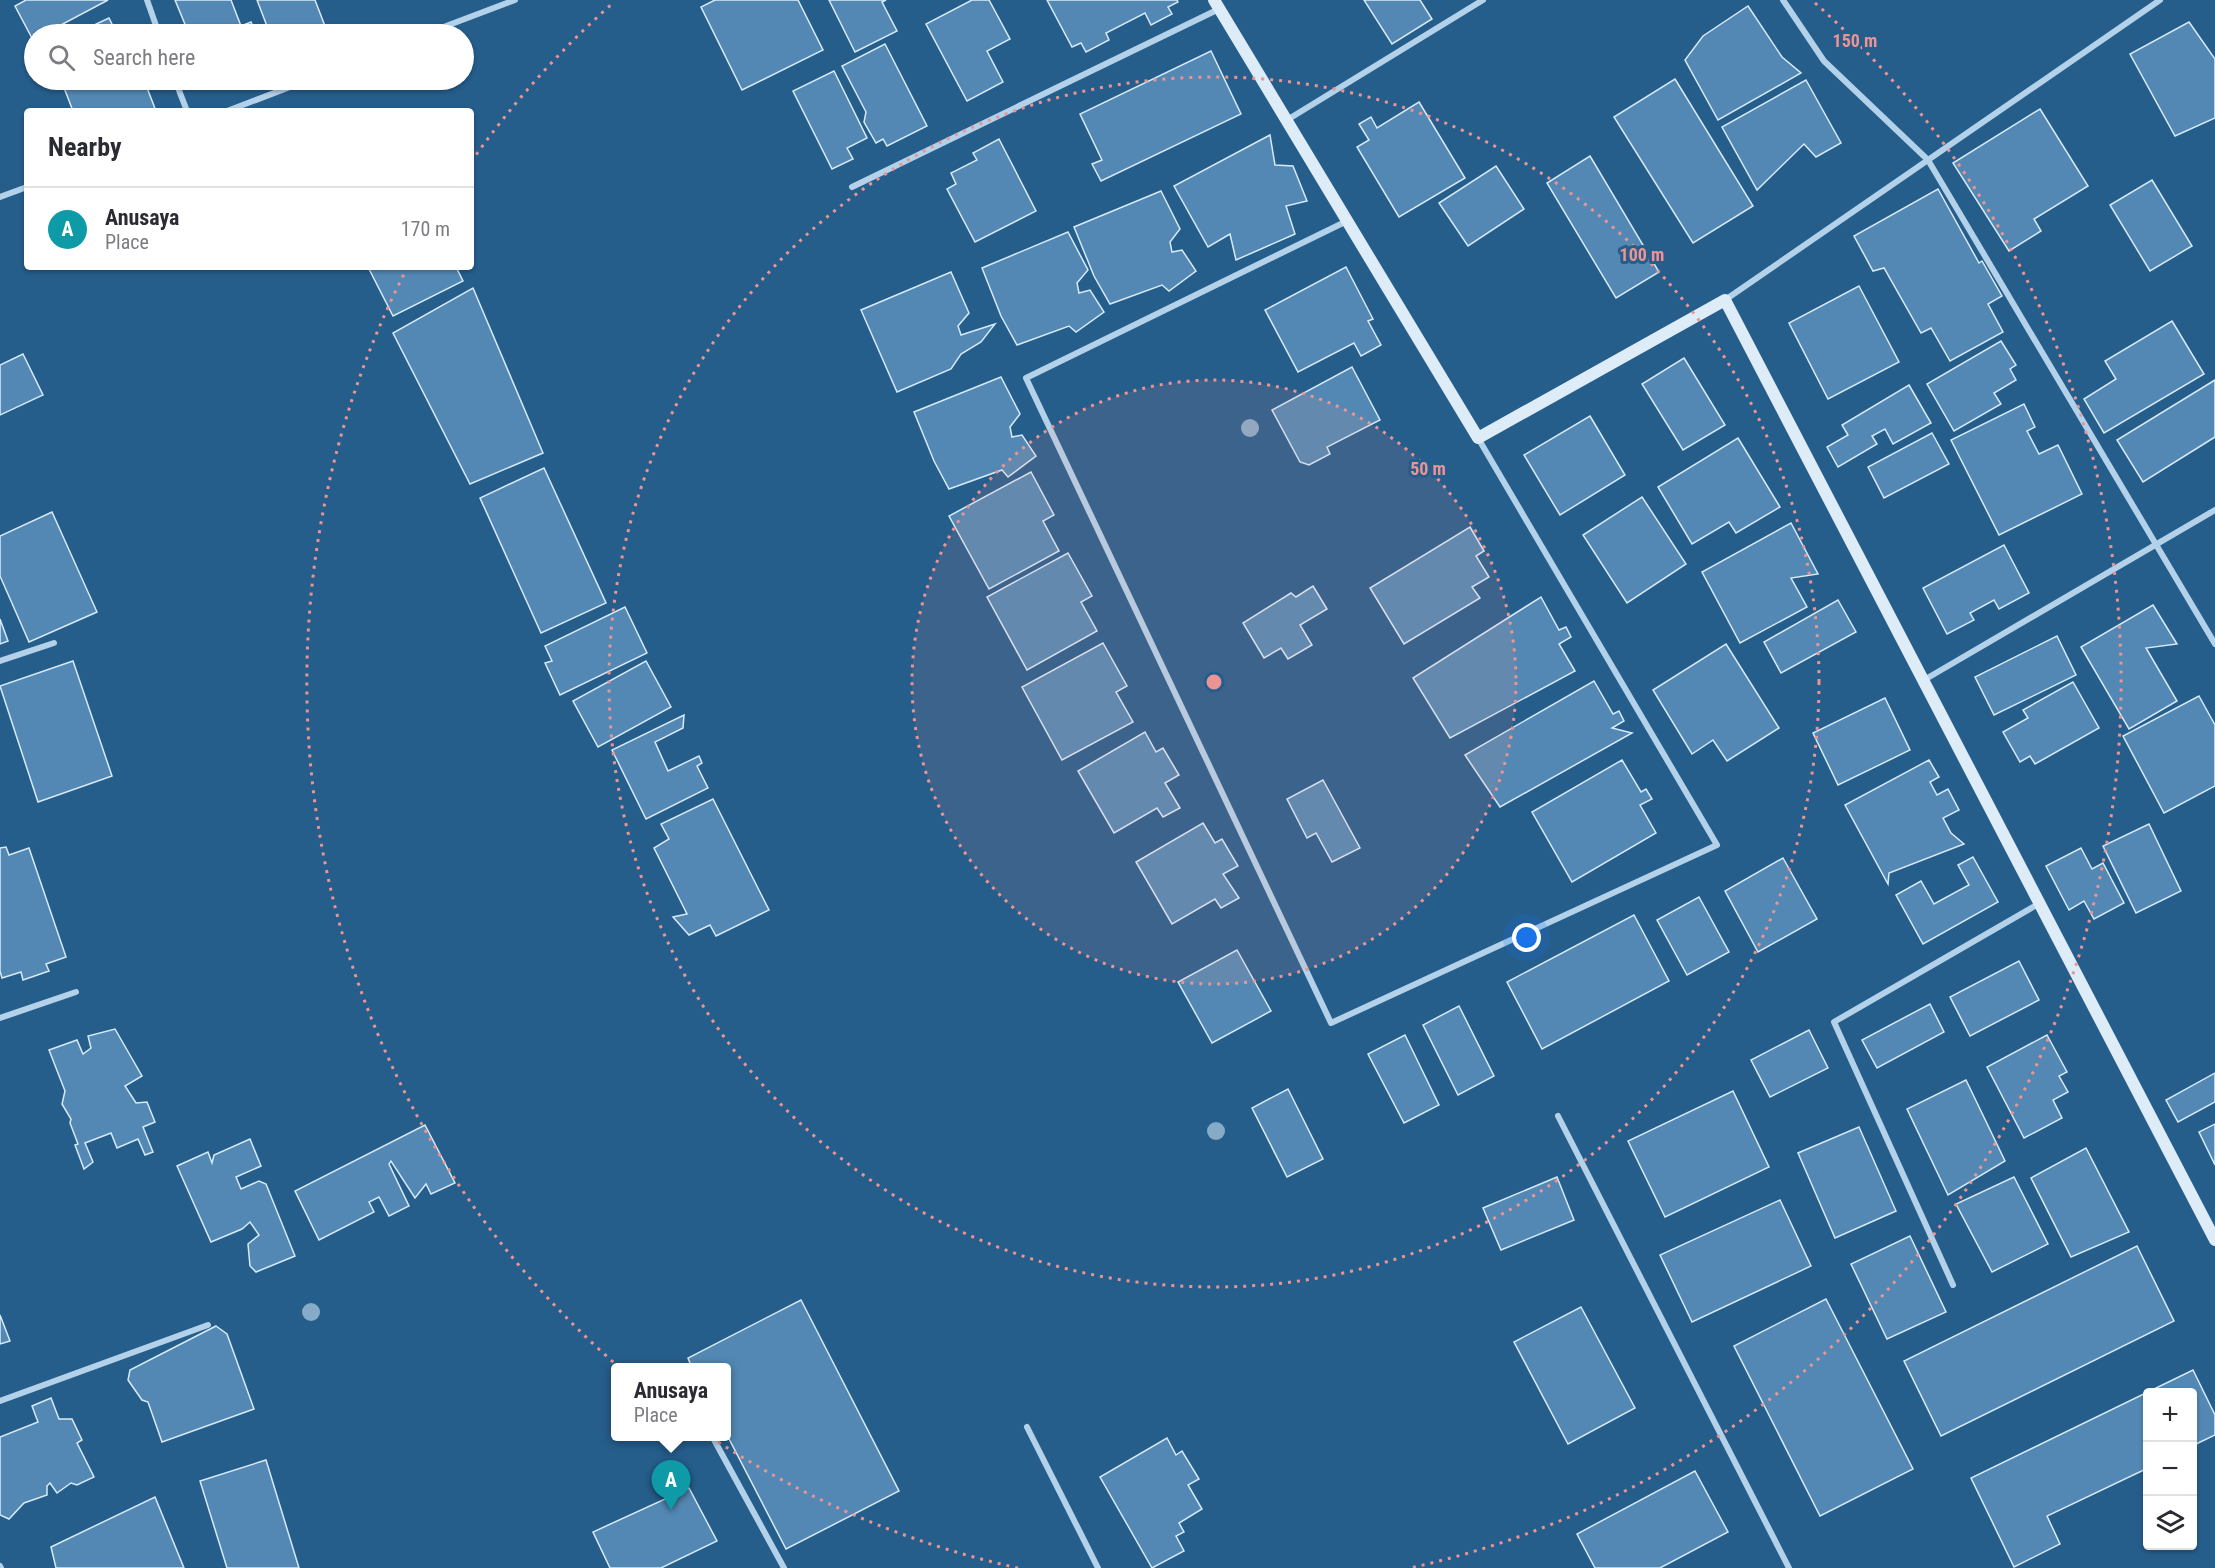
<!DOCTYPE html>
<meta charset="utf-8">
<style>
body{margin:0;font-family:"Roboto Condensed",sans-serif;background:#f2f2f3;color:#2b2b33}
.controls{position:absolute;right:18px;bottom:18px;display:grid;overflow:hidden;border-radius:6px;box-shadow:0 2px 4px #0004}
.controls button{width:54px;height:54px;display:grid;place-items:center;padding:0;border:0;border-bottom:2px solid #e1e1e2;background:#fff;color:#2b2b33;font:30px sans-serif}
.you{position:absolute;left:1527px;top:938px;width:21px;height:21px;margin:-15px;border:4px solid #fff;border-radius:50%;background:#1a73e8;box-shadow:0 0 0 9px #1a73e833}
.badge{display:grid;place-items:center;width:39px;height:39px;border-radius:50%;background:#856f52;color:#fff;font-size:20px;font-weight:700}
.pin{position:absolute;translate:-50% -50px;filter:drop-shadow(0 2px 3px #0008)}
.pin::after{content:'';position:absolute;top:32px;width:21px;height:18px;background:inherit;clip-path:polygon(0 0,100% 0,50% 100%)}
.popup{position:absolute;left:611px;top:1363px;width:120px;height:78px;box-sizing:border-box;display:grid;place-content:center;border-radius:6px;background:#fff;filter:drop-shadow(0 2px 4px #0005);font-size:20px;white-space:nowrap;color:#7c7c81}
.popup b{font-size:22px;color:#2b2b33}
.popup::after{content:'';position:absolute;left:50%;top:100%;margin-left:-12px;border:12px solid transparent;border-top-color:#fff}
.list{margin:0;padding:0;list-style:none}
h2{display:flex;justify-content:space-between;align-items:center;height:78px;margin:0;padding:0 24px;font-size:26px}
h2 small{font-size:20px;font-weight:400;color:#7c7c81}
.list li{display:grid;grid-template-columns:39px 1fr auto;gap:18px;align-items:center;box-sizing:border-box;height:84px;padding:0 24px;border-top:2px solid #e1e1e2}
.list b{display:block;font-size:22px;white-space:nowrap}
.list p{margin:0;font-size:20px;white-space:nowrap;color:#7c7c81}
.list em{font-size:20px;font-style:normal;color:#7c7c81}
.icon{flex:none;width:33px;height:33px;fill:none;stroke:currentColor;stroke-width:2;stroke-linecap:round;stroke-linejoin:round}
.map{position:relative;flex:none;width:2215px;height:1568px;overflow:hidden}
.search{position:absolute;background:#fff;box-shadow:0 2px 4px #0004;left:24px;top:24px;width:450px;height:66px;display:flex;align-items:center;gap:15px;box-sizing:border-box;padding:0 21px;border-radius:33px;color:#7c7c81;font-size:22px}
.panel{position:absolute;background:#fff;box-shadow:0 2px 4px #0004;left:24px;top:108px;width:450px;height:162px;border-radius:6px}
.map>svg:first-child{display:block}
.building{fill:#5288b3;stroke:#d7eaf8;stroke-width:1.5}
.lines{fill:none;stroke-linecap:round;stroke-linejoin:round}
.street{stroke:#b3d2ea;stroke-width:6}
.secondary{stroke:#deecf8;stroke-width:12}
.tree{fill:#87abc7}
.ring{fill:none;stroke:#ea9494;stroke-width:3;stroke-dasharray:3 6}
.centre{fill:#ea9494;stroke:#255d8b;stroke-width:3}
.ring-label{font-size:18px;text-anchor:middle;font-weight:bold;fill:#ea9494;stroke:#255d8b;stroke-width:6;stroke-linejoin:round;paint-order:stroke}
</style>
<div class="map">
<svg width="2215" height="1568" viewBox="0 0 2215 1568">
<rect width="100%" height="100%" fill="#255d8b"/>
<g class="building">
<polygon points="26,0 108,0 44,34 34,34 33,40 15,6"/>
<polygon points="175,0 231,0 241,26 251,22 256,34 189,34"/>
<polygon points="257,0 315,0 328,34 270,34"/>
<polygon points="715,0 798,0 823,50 742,90 701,7"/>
<polygon points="829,0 886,0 882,2 897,31 855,52"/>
<polygon points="972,0 989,0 1010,39 987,51 1003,82 967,101 926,24"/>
<polygon points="1047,0 1177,0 1178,2 1168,7 1172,14 1151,25 1145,13 1106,33 1109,40 1086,52 1081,43 1072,47"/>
<polygon points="1364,0 1420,0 1432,19 1392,44"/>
<polygon points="1748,6 1782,57 1801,73 1718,120 1685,60 1703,36"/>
<polygon points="109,18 117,34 75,34"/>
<polygon points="2189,22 2215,59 2215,118 2175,136 2130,54"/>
<polygon points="885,44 927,126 887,146 883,139 876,143 864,122 866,112 842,66"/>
<polygon points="1211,51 1241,114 1101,181 1092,164 1102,160 1080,114"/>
<polygon points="834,71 867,138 847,148 853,159 832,169 793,91"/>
<polygon points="1675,79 1753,206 1693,243 1614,117"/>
<polygon points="61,80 144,80 156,111 73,111"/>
<polygon points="1806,80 1841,143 1816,157 1804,144 1757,190 1722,127"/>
<polygon points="1419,102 1465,178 1399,217 1357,147 1369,140 1359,124 1371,117 1377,128"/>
<polygon points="2040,109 2088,186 2034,219 2041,231 2009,251 1953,163"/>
<polygon points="1270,135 1275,165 1293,166 1307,201 1286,206 1295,234 1236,260 1230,234 1208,247 1174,186"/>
<polygon points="999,139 1036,211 975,242 947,189 956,184 951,173 977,160 973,153"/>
<polygon points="1590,156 1659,272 1616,298 1547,183"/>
<polygon points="1496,166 1524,209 1468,246 1439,203"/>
<polygon points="2152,180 2192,246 2150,271 2110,205"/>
<polygon points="1938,189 1979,263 1982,261 2002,296 1988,304 2003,332 1950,361 1931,328 1921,333 1884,268 1873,271 1854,236"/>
<polygon points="1161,191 1180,229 1170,242 1172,252 1182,250 1196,271 1169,291 1162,285 1110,304 1094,276 1074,227"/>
<polygon points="1068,232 1088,270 1077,283 1079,293 1090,290 1104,312 1076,332 1069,326 1017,345 1001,316 982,268"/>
<polygon points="368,267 456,267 463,281 393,316"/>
<polygon points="1346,267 1373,319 1368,321 1381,345 1361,356 1354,343 1298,372 1265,310"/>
<polygon points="951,272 969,313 958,326 961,335 995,324 981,342 961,354 951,369 897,392 861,310"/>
<polygon points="1859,286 1899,362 1828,399 1789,323"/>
<polygon points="473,288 543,453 470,484 393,333"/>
<polygon points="2172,321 2204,374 2104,433 2084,399 2116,379 2105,361"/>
<polygon points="2001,341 2016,365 2010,369 2016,380 1994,393 2001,404 1954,431 1927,384"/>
<polygon points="23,354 43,395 0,415 0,365"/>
<polygon points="1684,358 1725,425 1683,450 1642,384"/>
<polygon points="1352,367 1380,420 1327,447 1330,454 1309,465 1300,462 1272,410"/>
<polygon points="1001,377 1020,414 1010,427 1012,437 1022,435 1036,456 1008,477 1002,470 949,489 934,461 914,412"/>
<polygon points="2215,380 2215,437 2143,482 2117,440"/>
<polygon points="1909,385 1931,423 1893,444 1885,429 1872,436 1877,444 1838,467 1827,447 1848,435 1842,425"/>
<polygon points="2024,404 2035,427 2027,431 2039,454 2058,445 2082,494 1999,535 1951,440"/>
<polygon points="1590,416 1625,475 1560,515 1524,455"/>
<polygon points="1932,433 1949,464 1884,498 1868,467"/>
<polygon points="1738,438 1780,507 1736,533 1729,522 1692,544 1658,487"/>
<polygon points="544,468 606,603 541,633 480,498"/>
<polygon points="1031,472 1054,515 1043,521 1059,551 989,589 949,516"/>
<polygon points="1642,497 1686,564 1627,603 1583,535"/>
<polygon points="52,512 97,612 29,642 0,576 0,536"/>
<polygon points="1791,523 1818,574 1791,578 1807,607 1740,643 1702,572"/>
<polygon points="1470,527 1484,551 1476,556 1489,577 1472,587 1480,598 1404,644 1370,588"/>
<polygon points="2004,545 2029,593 1999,609 1994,600 1970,613 1974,620 1947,634 1923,588"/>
<polygon points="1068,553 1092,596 1081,602 1097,631 1027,670 987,597"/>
<polygon points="1313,586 1327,609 1300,625 1312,645 1288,659 1281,648 1264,658 1243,623 1291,593 1296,597"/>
<polygon points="1541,597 1559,630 1566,627 1571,637 1559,644 1575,671 1450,738 1413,678"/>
<polygon points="1838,600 1856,632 1781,673 1764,642"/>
<polygon points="2153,605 2177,644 2146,648 2177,701 2129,729 2081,647"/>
<polygon points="625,607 647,653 560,695 545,663 552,661 545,646"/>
<polygon points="0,619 8,641 0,644"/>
<polygon points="2057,636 2076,675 1994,715 1975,677"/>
<polygon points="1103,643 1127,686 1116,692 1133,722 1062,760 1022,687"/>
<polygon points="1726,644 1779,728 1727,761 1713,740 1692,754 1653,690"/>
<polygon points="73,661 112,776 38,802 0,686"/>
<polygon points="646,661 671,707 598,747 573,701"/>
<polygon points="1594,681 1613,714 1619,711 1624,721 1612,728 1632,733 1500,807 1465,755"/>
<polygon points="2073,682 2099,728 2035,764 2030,756 2020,762 2003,732 2028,718 2023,710"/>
<polygon points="2199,696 2215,725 2215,786 2164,813 2123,736"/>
<polygon points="1885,698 1910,750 1838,785 1813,733"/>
<polygon points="684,715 683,728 655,742 668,771 699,756 702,763 697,766 708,788 646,819 612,750"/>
<polygon points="1145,732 1156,752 1163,748 1179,775 1165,783 1180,808 1163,817 1157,808 1114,833 1078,771"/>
<polygon points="1622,760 1641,792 1646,789 1652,799 1640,805 1656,833 1572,882 1532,812"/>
<polygon points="1929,760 1939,777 1930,782 1937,795 1948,789 1959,810 1943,818 1951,833 1964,844 1889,873 1888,884 1845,805"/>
<polygon points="1323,780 1360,848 1332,862 1316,833 1307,838 1287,799"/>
<polygon points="713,799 769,910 716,936 710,925 689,935 673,917 687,914 654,848 669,839 661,824"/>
<polygon points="1203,823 1215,843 1222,839 1238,866 1223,874 1239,898 1221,908 1215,899 1172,924 1136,862"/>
<polygon points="2149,824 2181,891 2136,913 2103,846"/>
<polygon points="6,847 9,855 29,848 66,957 46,964 49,971 23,980 21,972 2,978 0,971 0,848"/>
<polygon points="2081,848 2092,869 2103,863 2124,903 2094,919 2084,901 2069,910 2046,866"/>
<polygon points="1973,857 1998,902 1923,944 1896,895 1921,881 1934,904 1969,885 1958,865"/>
<polygon points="1783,858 1817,919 1758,952 1725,891"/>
<polygon points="1699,897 1729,952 1687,975 1657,920"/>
<polygon points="1634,915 1669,981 1542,1049 1507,982"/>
<polygon points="1237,950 1271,1011 1212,1043 1178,982"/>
<polygon points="2019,961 2039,1000 1970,1036 1950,997"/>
<polygon points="1930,1004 1944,1032 1877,1068 1862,1040"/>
<polygon points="1459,1006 1494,1076 1458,1095 1423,1025"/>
<polygon points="115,1029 142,1076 125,1086 136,1103 147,1102 155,1122 143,1127 153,1152 145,1155 138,1139 117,1148 111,1133 85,1143 93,1162 84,1169 75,1145 78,1144 70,1123 71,1119 62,1104 65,1091 49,1050 77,1040 83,1054 91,1048 88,1036"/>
<polygon points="1809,1030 1828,1068 1770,1097 1751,1060"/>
<polygon points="1405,1035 1439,1105 1404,1123 1368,1054"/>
<polygon points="2047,1035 2067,1072 2059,1076 2068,1092 2053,1100 2062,1118 2024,1138 1987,1067"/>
<polygon points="2215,1073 2215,1102 2178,1122 2166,1100"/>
<polygon points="1966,1080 2005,1161 1948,1195 1907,1109"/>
<polygon points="1288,1089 1323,1159 1287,1177 1252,1108"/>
<polygon points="1733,1091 1769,1167 1665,1217 1628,1141"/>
<polygon points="2215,1124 2215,1165 2199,1132"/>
<polygon points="425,1125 455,1183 431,1194 426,1184 415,1198 391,1161 389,1164 409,1206 389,1216 379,1197 369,1202 374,1212 319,1240 295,1191"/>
<polygon points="1859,1127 1896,1211 1835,1238 1798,1153"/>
<polygon points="250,1139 261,1166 236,1177 241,1189 259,1181 266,1184 295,1256 256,1272 250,1266 248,1244 259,1235 250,1222 242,1229 211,1242 177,1166 208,1152 212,1163 214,1155"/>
<polygon points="2086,1148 2129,1232 2071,1257 2031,1178"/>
<polygon points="1557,1177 1574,1220 1501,1250 1483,1208"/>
<polygon points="2014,1177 2048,1244 1992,1272 1956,1204"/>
<polygon points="1780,1200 1811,1266 1692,1322 1660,1255"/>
<polygon points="1910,1236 1946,1312 1887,1339 1851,1264"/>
<polygon points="2137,1246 2174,1321 1941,1436 1904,1361"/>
<polygon points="1826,1299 1913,1469 1820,1516 1734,1346"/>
<polygon points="801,1300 899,1491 786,1549 726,1433 726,1368 692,1368 688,1358"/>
<polygon points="1581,1307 1635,1408 1568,1444 1514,1342"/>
<polygon points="0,1315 10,1341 0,1344"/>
<polygon points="216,1326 227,1334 254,1409 162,1442 148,1402 142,1400 128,1380 130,1370"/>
<polygon points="2193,1370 2215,1415 2215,1435 2192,1446 2192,1392 2148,1392 2148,1468 2047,1516 2060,1544 2014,1567 1971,1478"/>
<polygon points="51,1398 59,1419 72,1419 82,1440 77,1443 94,1477 77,1485 71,1483 57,1493 50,1483 47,1486 47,1495 24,1503 9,1519 0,1515 0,1437 38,1422 32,1406"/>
<polygon points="1167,1438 1176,1455 1182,1451 1199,1479 1188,1485 1202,1509 1179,1523 1184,1532 1176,1536 1184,1551 1152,1568 1100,1477"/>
<polygon points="266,1460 299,1568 227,1568 200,1481"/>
<polygon points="1695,1471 1728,1532 1660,1568 1595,1568 1577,1534"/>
<polygon points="689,1488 717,1541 661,1568 610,1568 593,1532"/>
<polygon points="155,1497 184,1568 56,1568 51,1547"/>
</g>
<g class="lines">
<g class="street">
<polyline points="147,0 159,34"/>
<polyline points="1783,0 1824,61 1928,160 2215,644"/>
<polyline points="425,34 515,0"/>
<polyline points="175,80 187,111"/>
<polyline points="227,111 308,80"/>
<polyline points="1287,120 1483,0"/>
<polyline points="852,187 1219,9"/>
<polyline points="0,197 27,187"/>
<polyline points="1347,221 1026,378 1331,1023 1717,845 1478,438"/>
<polyline points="1725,300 2160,0"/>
<polyline points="0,661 54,643"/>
<polyline points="1924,680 2215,510"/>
<polyline points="0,1018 76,992"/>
<polyline points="1558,1116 1789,1568"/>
<polyline points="1953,1285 1834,1022 2040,903"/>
<polyline points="0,1401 208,1325"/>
<polyline points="1027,1427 1098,1568"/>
<polyline points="712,1436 784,1568"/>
<polyline points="0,1566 1,1568"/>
</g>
<polyline class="secondary" points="1214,0 1478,438 1725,300 2215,1240"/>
</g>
<g class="tree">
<circle cx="1250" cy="428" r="9"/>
<circle cx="1216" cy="1131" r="9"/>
<circle cx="311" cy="1312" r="9"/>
</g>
<circle cx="1214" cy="682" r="302" fill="#ea9494" fill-opacity=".12"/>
<g class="ring">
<circle cx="1214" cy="682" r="302"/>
<circle cx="1214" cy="682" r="605"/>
<path d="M1018 1568A907 907 0 0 1 406 270M471 162A907 907 0 0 1 613 3M1815 3A907 907 0 0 1 1410 1568"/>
</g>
<circle cx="1214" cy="682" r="9" class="centre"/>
<g class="ring-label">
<text x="1855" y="47">150 m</text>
<text x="1642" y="261">100 m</text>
<text x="1428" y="475">50 m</text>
</g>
</svg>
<div class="controls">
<button>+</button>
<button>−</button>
<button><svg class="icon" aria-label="layers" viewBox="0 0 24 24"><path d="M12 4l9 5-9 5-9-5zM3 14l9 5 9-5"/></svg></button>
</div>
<div class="you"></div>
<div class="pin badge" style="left:671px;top:1510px;background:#0f9aa8">A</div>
<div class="popup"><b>Anusaya</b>Place</div>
<div class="search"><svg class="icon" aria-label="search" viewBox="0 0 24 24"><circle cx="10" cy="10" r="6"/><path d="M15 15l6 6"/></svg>Search here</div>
<section class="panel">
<h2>Nearby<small></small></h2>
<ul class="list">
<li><span class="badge" style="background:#0f9aa8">A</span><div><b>Anusaya</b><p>Place</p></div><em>170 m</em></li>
</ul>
</section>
</div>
